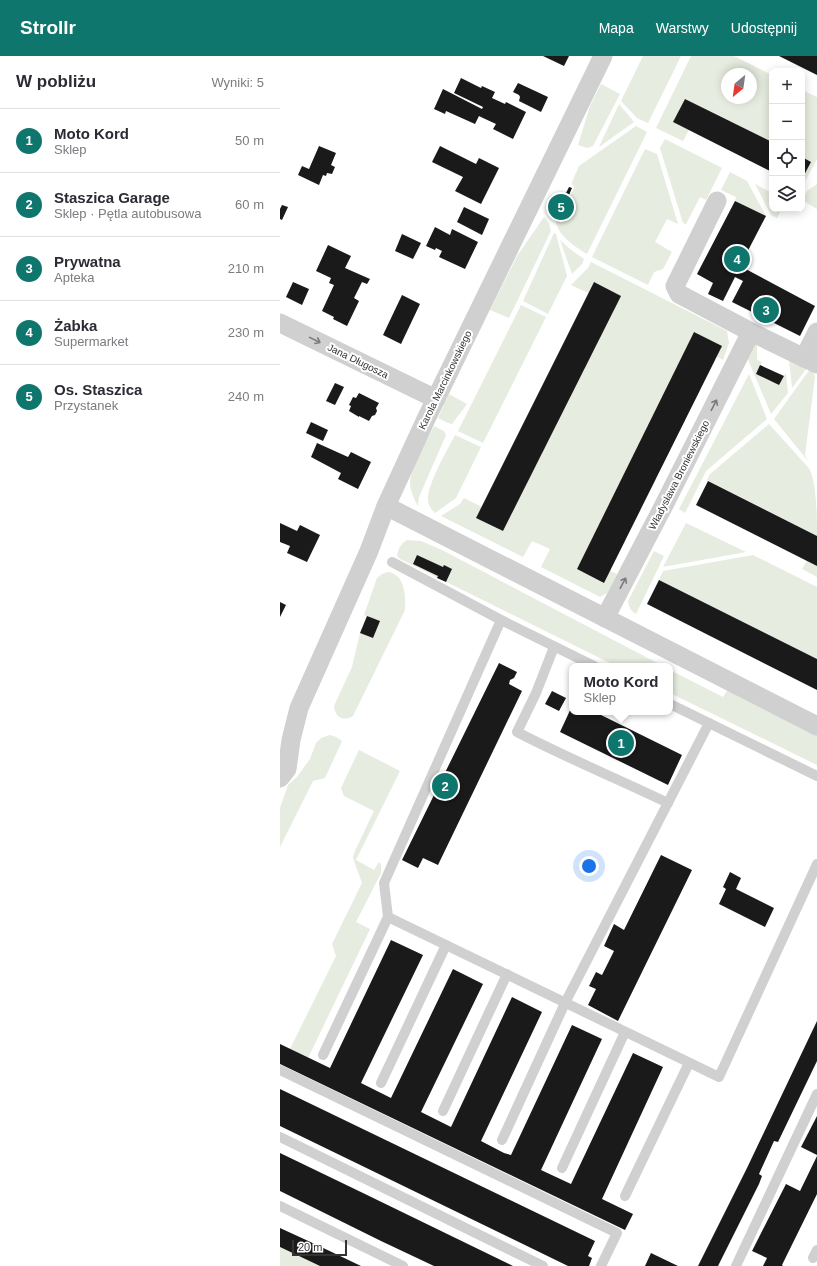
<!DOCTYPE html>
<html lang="pl">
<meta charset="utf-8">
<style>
body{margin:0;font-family:Helvetica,sans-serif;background:#f2f2f3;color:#2b2b33}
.controls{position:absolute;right:12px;top:12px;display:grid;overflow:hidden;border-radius:8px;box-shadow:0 2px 10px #0003}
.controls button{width:36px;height:36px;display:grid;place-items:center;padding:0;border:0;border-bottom:1px solid #e1e1e2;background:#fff;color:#2b2b33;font:20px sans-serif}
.compass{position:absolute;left:441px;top:12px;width:36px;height:36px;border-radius:50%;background:#fff;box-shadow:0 2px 10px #0003;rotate:209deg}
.scale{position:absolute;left:12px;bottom:10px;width:55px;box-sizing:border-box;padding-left:4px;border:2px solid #333;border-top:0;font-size:11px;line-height:14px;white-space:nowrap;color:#333;-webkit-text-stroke:3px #fff;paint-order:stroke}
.you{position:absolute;left:309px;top:810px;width:14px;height:14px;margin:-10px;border:3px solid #fff;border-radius:50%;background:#1a73e8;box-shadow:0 0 0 6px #1a73e833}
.badge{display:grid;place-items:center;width:26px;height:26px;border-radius:50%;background:#0f766e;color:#fff;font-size:13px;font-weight:700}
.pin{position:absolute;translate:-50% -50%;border:2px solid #fff;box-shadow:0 1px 4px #0006}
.popup{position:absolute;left:289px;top:607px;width:104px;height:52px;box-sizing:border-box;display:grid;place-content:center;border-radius:8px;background:#fff;filter:drop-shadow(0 1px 3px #0005);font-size:13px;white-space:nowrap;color:#7c7c81}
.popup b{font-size:15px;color:#2b2b33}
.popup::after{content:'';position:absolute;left:50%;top:100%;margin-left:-8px;border:8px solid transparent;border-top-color:#fff}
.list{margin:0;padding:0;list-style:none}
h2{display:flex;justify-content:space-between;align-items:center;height:52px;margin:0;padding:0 16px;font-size:17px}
h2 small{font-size:13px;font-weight:400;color:#7c7c81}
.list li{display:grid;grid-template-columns:26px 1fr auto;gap:12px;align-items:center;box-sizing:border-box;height:64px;padding:0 16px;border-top:1px solid #e1e1e2}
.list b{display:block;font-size:15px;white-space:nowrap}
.list p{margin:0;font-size:13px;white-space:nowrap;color:#7c7c81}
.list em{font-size:13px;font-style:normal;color:#7c7c81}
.icon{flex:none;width:22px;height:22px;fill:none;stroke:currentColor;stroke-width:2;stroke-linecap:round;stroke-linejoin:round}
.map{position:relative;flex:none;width:537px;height:1210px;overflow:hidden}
header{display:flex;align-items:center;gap:24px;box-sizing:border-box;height:56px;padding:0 20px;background:#0f766e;color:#fff}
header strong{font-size:19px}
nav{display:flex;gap:22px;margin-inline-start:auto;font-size:14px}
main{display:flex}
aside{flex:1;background:#fff}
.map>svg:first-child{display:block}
.green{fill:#e6ecdf;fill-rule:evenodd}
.building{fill:#1a1a1a}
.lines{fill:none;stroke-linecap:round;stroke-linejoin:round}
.lane{stroke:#d0d0d0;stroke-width:10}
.street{stroke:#d0d0d0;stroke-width:19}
.oneway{stroke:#7a7a7a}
.labels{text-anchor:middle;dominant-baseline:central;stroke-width:4;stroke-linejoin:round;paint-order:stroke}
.street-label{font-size:10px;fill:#333;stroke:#fff}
</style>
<header>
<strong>Strollr</strong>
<nav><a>Mapa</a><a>Warstwy</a><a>Udostępnij</a></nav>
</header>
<main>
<aside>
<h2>W pobliżu<small>Wyniki: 5</small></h2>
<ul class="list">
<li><span class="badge">1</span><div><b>Moto Kord</b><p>Sklep</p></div><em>50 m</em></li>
<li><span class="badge">2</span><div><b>Staszica Garage</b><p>Sklep · Pętla autobusowa</p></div><em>60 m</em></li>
<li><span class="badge">3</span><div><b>Prywatna</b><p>Apteka</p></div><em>210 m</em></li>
<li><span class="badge">4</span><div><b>Żabka</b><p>Supermarket</p></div><em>230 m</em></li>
<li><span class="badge">5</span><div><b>Os. Staszica</b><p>Przystanek</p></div><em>240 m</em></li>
</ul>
</aside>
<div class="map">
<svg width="537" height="1210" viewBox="0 0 537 1210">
<rect width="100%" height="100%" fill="#fff"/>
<g class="green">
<polygon points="363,0 401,0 368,67 357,62 341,45"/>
<path d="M 411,0 L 454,0 L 492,19 L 492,86 L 405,43 L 393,66 L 409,74 L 403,85 L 376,72 ZM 447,18 L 471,18 L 471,42 L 447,42 Z"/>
<polygon points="321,28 340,38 313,90 307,92 298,89 310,50"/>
<polygon points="522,34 537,41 537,103 522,131 522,123 531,106 522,101"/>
<polygon points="339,48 354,66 319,91"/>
<path d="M 356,70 L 367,76 L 307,198 C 294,190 272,176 276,158 C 277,155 279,152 280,149 L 283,150 L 286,148 L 294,132 L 294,130 L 292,128 L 292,126 L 299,110 Z"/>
<polygon points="385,83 442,112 426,144 420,141 406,168 403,167 380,92"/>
<polygon points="365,93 377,98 398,168 387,163 375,186 392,196 383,213 374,216 368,229 312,201"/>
<polygon points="450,116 467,125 486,160 455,145 456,141 441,134"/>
<polygon points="475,128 492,137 492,153 502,153 497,162 491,159"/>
<polygon points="537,128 537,153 522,144 527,135"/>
<polygon points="264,161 269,167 271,175 229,262 210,254 237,200"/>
<polygon points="274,177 276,178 287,220 268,258 243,245"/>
<polygon points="280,184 290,193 304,203 302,208 292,218"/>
<polygon points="311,206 447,275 449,287 443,304 436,300 441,290 414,276 297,513 324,527 330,515 337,518 327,537 320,541 261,511 270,493 252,485 243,501 161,460 180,448 184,442 202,451 196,462 223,475 340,240 314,226 308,237 291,229 308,212"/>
<polygon points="241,249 266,261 203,387 178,375"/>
<polygon points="474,288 477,288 477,304 482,306 476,318 499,329 505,318 506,318 508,337 491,358 466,299"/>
<polygon points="509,303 527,312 512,332"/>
<polygon points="530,313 533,315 535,321 525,399 528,405 494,363"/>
<polygon points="469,318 487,363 426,415 405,457 399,453"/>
<polygon points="169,338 187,348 172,368 168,367 158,362"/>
<path d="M 489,368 L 527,410 C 537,419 537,463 537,480 L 427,424 L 430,418 Z"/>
<path d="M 154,370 L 164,375 L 166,379 L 139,441 L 138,450 C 134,443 130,434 130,426 C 131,410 147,385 154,370 Z"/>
<path d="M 175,379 L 201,391 L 176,442 L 155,457 C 151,453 148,449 148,443 C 148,427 167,395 175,379 Z"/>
<polygon points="406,467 466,496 383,511"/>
<path d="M 127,484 L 141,485 L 162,494 L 383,610 L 336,610 L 120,503 L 117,500 C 118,492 121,488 127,484 Z"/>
<path d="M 374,495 L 384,500 L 356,558 C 351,555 349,552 348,545 Z"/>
<polygon points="473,499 537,531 537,603 379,524 383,515"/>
<polygon points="527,505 537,510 537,521 522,513"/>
<path d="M 108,516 C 125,518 126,541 125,554 L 73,660 C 63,666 55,661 54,650 L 72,611 L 80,577 L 93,582 L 99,565 L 84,559 L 97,522 L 102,518 Z"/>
<polygon points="390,614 443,641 448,633 537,679 537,709 390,637"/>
<polygon points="50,679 56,681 62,685 45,722 33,725 0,791 0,752 8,729 17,721 30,703 36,687 41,682"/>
<polygon points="79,694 120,715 76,804 94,814 99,806 101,808 101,817 76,866 90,873 28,1002 10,993 56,900 52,888 82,827 73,802 74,797 94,755 64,740 61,732"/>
<polygon points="0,1191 40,1210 0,1210"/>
</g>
<g class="building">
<polygon points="263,0 289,0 284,10"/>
<polygon points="499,0 537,0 537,19"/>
<polygon points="181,22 201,32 202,30 215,36 212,42 225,48 226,46 246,56 233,83 213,73 216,68 203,62 199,60 195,68 166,55 165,58 154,53 163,33 202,53 203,51 174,37"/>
<polygon points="238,27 268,41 261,56 239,45 240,41 239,39 233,36"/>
<polygon points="405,43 492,86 492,116 393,66"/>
<polygon points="39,90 56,97 51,109 55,111 52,118 47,117 46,120 43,119 39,129 18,119 22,110 29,113"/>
<polygon points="160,90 196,108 199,102 219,112 201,148 175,135 183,121 152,106"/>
<polygon points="522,101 531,106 522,123"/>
<polygon points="289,131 292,132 286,146 282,145"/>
<polygon points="455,145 486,160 460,210 535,250 520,280 452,246 463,225 455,221 443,245 428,238 433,227 417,218"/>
<polygon points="2,149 8,151 2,164 0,163 0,153"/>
<polygon points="184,151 209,163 202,179 177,166"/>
<polygon points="155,171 170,179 172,173 198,186 185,213 159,201 162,195 156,192 155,194 146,190"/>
<polygon points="122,178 141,187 133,203 115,195"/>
<polygon points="48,189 71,200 65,212 90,223 87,228 82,226 74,242 79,245 67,270 53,263 54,261 42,255 54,229 49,227 51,222 36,215"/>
<polygon points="13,226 29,233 22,249 6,241"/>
<polygon points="314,226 341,240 223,475 196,462"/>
<polygon points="122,239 140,248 121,288 103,279"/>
<polygon points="414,276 442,290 324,527 297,513"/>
<polygon points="480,309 504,320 499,329 476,318"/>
<polygon points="55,327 64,331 55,349 46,345"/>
<polygon points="79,337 99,347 96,352 97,355 95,359 92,360 89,365 79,360 79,361 69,355 71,350 69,349 73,341 76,342"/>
<polygon points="31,366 48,374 43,385 26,377"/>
<polygon points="37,387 68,401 71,396 91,406 78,433 58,423 61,417 31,401"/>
<polygon points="428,425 537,480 537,510 416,449"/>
<polygon points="0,467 17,475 20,469 40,479 27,506 7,497 10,490 0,486"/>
<polygon points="137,499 163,511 164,509 172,513 166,526 157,522 158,520 133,508"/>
<polygon points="379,524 537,603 537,634 367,548"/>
<polygon points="0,546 6,549 0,561"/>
<polygon points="87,560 100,565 93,582 80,577"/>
<polygon points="219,607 237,616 234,622 230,624 229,628 242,635 158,809 143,802 138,812 122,804"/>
<polygon points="272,635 286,642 279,655 265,648"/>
<polygon points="292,650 292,656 315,656 402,699 388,729 280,676"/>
<polygon points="381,799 412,814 338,965 308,949 316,933 309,930 316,916 322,919 334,895 324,890 334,868 344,874"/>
<polygon points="450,816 461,822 456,833 494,852 485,871 439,848 446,833 443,831"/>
<polygon points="111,884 143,899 81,1027 111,1042 173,913 203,928 141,1056 171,1071 232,941 262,956 201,1085 224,1097 231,1099 292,969 322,983 261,1114 291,1128 353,997 383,1011 322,1143 353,1158 345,1174 0,1008 0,988 50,1012"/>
<polygon points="537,965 537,1005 498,1086 494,1085 479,1118 482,1120 479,1128 438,1210 418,1210 467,1112"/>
<polygon points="0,1033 315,1185 308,1200 312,1202 309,1210 288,1210 0,1070"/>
<polygon points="537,1060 537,1099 521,1091"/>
<polygon points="0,1097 85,1138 233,1210 154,1210 101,1185 0,1135"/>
<polygon points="537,1100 537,1138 502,1209 503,1210 483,1210 487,1202 472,1195 506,1128 520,1135"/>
<polygon points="0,1172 37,1189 81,1210 40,1210 0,1191"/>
<polygon points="371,1197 398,1210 365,1210"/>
</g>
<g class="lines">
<g class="lane">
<polyline points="112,506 221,564 314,610"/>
<polyline points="221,564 104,827 108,861 439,1021 537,808"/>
<path d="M 274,591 L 256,637 L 237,676 C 287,702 338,723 388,747"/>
<polyline points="390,648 537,720"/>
<polyline points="43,999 108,861"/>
<polyline points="0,1014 337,1177 321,1210"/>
<polyline points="101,1027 166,889"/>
<polyline points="163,1055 227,918"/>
<polyline points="0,1081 263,1210"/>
<polyline points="222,1084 285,947 429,667"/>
<polyline points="282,1112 345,976"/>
<polyline points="345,1140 409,1007"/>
<polyline points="0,1150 123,1210"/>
<polyline points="533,1202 537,1194"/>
<polyline points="456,1210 537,1038"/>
</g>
<g class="street">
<polyline points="437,145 395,230 399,238 471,276 537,308"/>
<polyline points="0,267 156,343"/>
<polyline points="524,302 537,276"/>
<polyline points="106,450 537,670"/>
<polyline points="325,562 384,449 471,276"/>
<polyline points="0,722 7,713 11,684 19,652 89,495 106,450 146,363 323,0"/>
</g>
</g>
<defs><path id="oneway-shaft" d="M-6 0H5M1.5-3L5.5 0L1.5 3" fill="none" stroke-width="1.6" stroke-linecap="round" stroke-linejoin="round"/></defs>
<g class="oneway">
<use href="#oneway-shaft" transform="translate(35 284) rotate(26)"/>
<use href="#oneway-shaft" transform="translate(434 349) rotate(-63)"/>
<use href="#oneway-shaft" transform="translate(343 527) rotate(-62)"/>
</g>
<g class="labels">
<g class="street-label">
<text transform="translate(78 305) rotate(26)">Jana Długosza</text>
<text transform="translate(165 324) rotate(-64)">Karola Marcinkowskiego</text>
<text transform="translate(399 419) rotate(-63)">Władysława Broniewskiego</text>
</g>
</g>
</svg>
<div class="controls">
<button>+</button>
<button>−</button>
<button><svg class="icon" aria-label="locate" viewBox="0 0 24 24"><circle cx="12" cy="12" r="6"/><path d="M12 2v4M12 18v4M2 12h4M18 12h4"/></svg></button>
<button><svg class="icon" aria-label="layers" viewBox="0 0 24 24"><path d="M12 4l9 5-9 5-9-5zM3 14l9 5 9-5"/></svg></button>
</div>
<svg class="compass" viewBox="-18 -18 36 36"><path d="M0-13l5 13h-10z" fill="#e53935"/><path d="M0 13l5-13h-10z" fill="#7c7c81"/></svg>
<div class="scale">20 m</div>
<div class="you"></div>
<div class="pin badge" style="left:341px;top:687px">1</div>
<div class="popup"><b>Moto Kord</b>Sklep</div>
<div class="pin badge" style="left:165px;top:730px">2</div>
<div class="pin badge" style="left:486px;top:254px">3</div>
<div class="pin badge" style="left:457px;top:203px">4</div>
<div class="pin badge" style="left:281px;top:151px">5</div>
</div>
</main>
